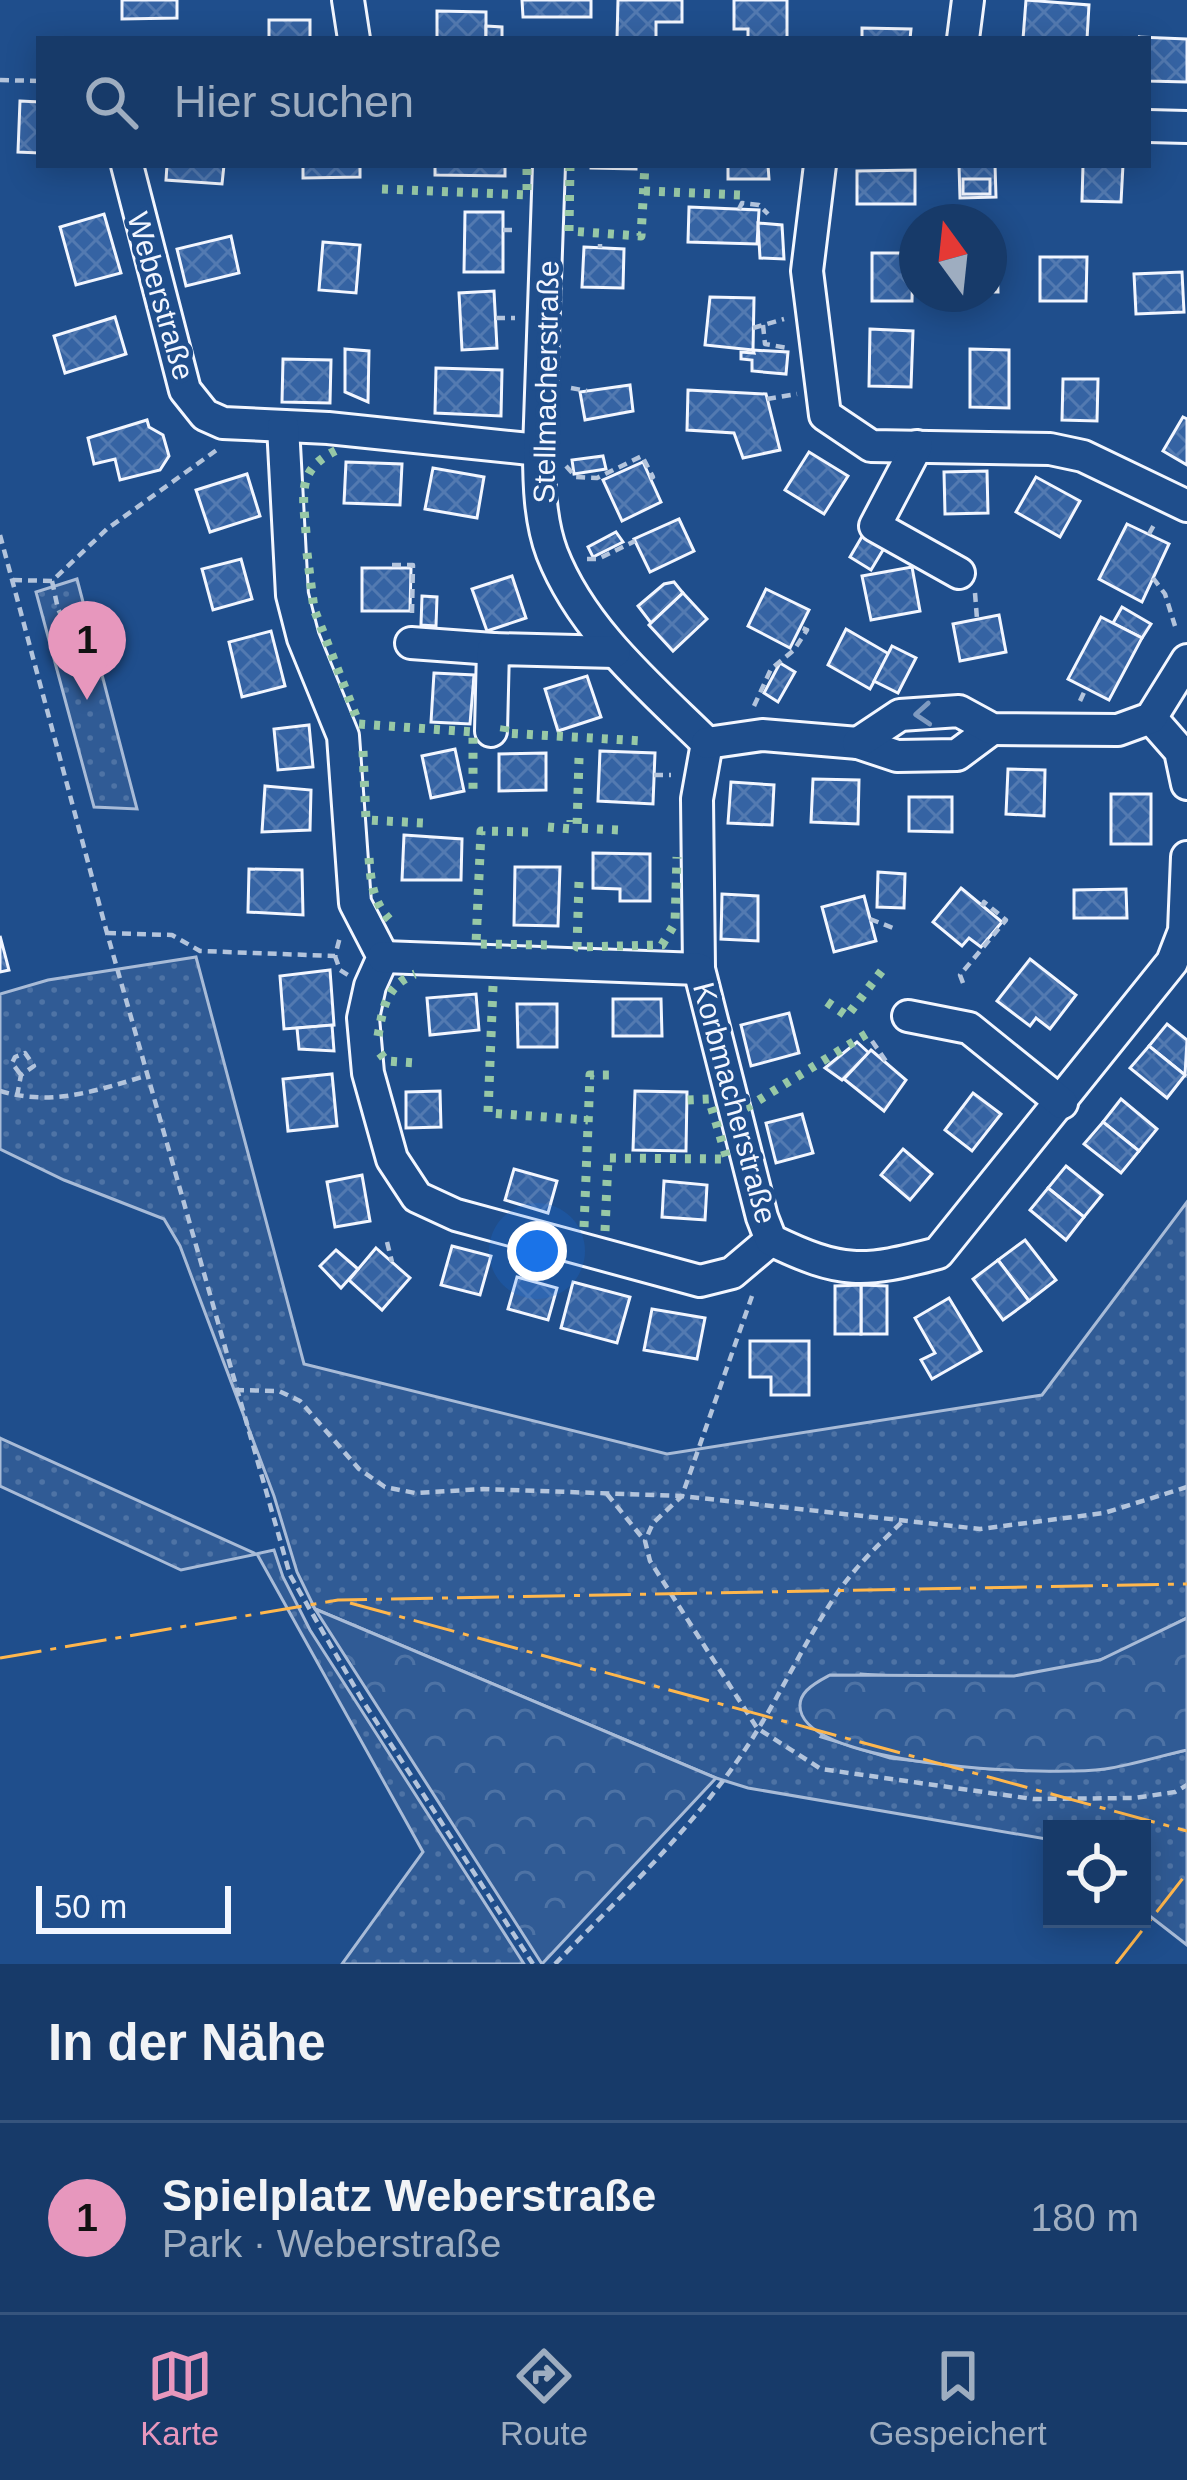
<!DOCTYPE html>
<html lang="de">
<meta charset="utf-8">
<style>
body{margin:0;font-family:Helvetica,sans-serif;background:#20416f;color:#f1f3f6}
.controls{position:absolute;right:36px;bottom:36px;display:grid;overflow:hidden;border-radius:0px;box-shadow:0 6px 30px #0003}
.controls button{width:108px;height:108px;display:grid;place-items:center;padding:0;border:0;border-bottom:3px solid #36547d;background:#173a69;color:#f1f3f6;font:60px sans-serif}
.compass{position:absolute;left:899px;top:204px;width:108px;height:108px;border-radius:50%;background:#173a69;box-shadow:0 6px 30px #0003;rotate:345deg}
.scale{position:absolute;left:36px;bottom:30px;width:195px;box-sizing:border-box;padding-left:12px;border:6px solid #f2f6ff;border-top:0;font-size:33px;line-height:42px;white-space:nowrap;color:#f2f6ff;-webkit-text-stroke:9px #1f4e8c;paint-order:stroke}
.you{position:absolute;left:537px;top:1251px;width:42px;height:42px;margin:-30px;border:9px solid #fff;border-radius:50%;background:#1a73e8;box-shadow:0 0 0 18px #1a73e833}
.badge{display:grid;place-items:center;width:78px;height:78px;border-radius:50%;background:#e797bd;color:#111;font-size:39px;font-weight:700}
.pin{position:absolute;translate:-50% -99px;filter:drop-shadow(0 3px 6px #0008)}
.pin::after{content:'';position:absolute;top:63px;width:42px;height:36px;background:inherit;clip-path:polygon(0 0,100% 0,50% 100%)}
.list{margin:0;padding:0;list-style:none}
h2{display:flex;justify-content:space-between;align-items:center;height:156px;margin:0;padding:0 48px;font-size:51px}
h2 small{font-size:39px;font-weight:400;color:#9eadc0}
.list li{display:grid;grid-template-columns:78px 1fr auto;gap:36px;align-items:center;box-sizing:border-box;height:192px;padding:0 48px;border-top:3px solid #36547d}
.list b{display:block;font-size:45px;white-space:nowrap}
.list p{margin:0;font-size:39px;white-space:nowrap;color:#9eadc0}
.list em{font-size:39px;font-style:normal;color:#9eadc0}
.icon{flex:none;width:66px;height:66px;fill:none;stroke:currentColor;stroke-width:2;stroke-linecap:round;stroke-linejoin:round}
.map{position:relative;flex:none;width:1187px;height:1964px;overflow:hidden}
.search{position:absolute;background:#173a69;box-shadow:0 6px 30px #0003;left:36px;right:36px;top:36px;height:132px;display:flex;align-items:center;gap:30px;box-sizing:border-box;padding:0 42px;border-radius:0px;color:#9eadc0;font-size:45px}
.sheet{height:348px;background:#173a69}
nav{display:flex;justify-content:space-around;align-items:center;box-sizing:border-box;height:168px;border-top:3px solid #36547d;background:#173a69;font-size:33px;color:#9eadc0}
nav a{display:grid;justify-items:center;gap:6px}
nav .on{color:#e797bd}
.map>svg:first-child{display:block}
.grass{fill:url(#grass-dots);stroke:#a8bbd7;stroke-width:3}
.forest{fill:url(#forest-crowns);stroke:#a8bbd7;stroke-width:3}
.building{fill:url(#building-cross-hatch);stroke:#f2f6ff;stroke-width:3}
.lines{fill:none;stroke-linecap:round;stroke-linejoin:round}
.minor-casing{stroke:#f2f6ff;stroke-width:36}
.path{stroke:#b3c4dc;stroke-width:4.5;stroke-dasharray:9 6;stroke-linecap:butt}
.minor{stroke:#1f4e8c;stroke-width:30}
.hedge{stroke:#97c8a6;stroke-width:9;stroke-dasharray:6 9;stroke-linecap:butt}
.power{stroke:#ffb74d;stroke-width:3;stroke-dasharray:42 9 6 9;stroke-linecap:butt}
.oneway{stroke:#7e9ac0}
.labels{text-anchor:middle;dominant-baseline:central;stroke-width:9;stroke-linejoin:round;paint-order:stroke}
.street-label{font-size:30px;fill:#f2f6ff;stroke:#1f4e8c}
</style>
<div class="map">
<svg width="1187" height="1964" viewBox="0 0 1187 1964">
<defs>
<pattern id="grass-dots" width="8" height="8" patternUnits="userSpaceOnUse" patternTransform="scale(3)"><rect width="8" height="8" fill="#305b95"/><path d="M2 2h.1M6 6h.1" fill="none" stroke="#4e73a5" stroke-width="1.8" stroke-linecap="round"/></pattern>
<pattern id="forest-crowns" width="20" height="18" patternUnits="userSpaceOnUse" patternTransform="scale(3)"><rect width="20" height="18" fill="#305b95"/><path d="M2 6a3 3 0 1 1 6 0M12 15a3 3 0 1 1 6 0" fill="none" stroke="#4e73a5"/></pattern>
<pattern id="building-cross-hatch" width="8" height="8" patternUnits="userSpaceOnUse" patternTransform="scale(3)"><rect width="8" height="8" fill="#3563a3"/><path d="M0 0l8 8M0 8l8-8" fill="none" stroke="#537ab1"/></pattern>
</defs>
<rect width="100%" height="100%" fill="#1f4e8c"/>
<g class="grass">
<polygon points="77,579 137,809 94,807 36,592"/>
<path d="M 196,957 L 304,1364 L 667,1454 L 1042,1395 L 1187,1202 L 1187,1618 C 1159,1632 1131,1648 1103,1659 C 1033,1686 935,1678 861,1674 L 821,1737 L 890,1758 L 990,1769 L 1104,1769 L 1187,1750 L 1187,1945 L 1142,1910 L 1142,1829 L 1052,1829 L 1052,1840 L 748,1788 L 716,1778 L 315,1609 L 297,1572 L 274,1496 L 180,1246 L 164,1219 L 64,1180 L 0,1149 L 0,994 L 48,980 Z"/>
<polygon points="0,1438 256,1554 274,1550 283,1577 310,1630 524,1964 342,1964 423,1852 257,1554 181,1570 0,1486"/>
</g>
<g class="forest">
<polygon points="315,1609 716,1778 542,1964"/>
<path d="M 1187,1618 L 1187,1750 C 1160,1756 1132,1765 1105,1769 C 1051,1776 826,1768 802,1715 C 793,1694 815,1683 830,1675 L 1014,1676 L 1100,1660 Z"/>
</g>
<g class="building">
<polygon points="122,0 177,0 177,18 122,19"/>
<polygon points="522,0 591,0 591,17 523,17"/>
<polygon points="618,0 682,0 682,22 656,22 656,39 617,39"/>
<polygon points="734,0 787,0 787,39 748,39 748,29 734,29"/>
<polygon points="1026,0 1089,5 1087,39 1023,39"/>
<polygon points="437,11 486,12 486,39 437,39"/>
<rect x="269" y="20" width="41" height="19"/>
<polygon points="486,26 502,27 502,39 486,39"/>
<polygon points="862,28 911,29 910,39 862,39"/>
<polygon points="1138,37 1187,39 1187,82 1148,81 1148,39"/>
<polygon points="20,101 39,102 39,153 18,152"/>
<polygon points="167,165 224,165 222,184 166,180"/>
<polygon points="303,165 360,165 360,177 303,178"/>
<polygon points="435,165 505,165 505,176 435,175"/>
<polygon points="591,165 636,165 636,169 591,168"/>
<polygon points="728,165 768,165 769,179 728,179"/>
<polygon points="959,165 995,165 996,197 960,198"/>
<polygon points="1083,165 1123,165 1121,202 1082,201"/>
<polygon points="915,170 915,204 857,204 857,171"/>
<rect x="963" y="179" width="27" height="15"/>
<polygon points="689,207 759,210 757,244 688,242"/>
<polygon points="465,212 503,212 503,272 464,272"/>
<polygon points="104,214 121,273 76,285 60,227"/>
<polygon points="758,223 782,225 784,259 760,258"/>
<polygon points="231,236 239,273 186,286 177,249"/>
<polygon points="323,242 360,245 356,293 319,290"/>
<polygon points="584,247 624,249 623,288 582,287"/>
<polygon points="872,253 913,253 912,301 872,301"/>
<polygon points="1040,257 1087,257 1086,301 1040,301"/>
<polygon points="989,258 997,258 998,292 989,292"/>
<polygon points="1182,272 1184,312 1136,314 1134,274"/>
<polygon points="494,291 497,348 462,350 459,293"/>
<polygon points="710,297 754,298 753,350 705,345"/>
<polygon points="115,317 126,354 65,373 54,336"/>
<polygon points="870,329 913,331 911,387 869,386"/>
<polygon points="345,349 369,351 368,402 345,392"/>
<polygon points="970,349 1009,350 1009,408 970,407"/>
<polygon points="753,350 788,352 786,374 752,371 752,360 741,359 741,352 754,353"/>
<polygon points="283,359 331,360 330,403 282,402"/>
<polygon points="436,368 502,370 501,416 435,413"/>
<polygon points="1063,379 1098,379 1097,421 1062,420"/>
<polygon points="630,385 633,411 585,420 580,392"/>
<polygon points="688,390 766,394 780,450 743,458 734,433 687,430"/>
<polygon points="1183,417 1187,419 1187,465 1163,451"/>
<polygon points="147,420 149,427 163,435 169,456 160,470 120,480 115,459 94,464 88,438"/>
<polygon points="809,452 848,476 824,514 785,490"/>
<polygon points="603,456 606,469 574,474 572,460"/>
<polygon points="346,462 402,464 400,505 344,503"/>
<polygon points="643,462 661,502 622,521 603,480"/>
<polygon points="433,468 484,477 477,518 425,509"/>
<polygon points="987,471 988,513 945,514 944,472"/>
<polygon points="247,474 260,516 210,532 196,490"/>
<polygon points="1036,477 1080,501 1060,537 1016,512"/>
<polygon points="679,519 694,551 650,572 634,539"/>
<polygon points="1127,524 1169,544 1142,602 1099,579"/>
<polygon points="867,528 889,540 871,570 850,557"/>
<polygon points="616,532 623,542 593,557 588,547"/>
<polygon points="241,559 252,599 213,610 202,569"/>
<polygon points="912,567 920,611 871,620 862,576"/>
<polygon points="362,568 411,568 410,611 362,611"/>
<polygon points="512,576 526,618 487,631 472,589"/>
<polygon points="674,582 683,593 651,623 638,606 664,584"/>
<polygon points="766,589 809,610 790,648 748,626"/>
<polygon points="683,593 707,619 673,651 649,625"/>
<polygon points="422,596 437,597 436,626 421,625"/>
<polygon points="1122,607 1151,624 1142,638 1113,623"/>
<polygon points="999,615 1006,652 960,661 953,624"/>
<polygon points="1101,617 1142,638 1109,700 1068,679"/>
<polygon points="846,629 889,654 870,689 828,665"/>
<polygon points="271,631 285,686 242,697 229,642"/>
<polygon points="892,646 916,658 898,693 874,681"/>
<polygon points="780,663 795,672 778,702 764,693"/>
<polygon points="434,673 474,675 470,724 431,722"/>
<polygon points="587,676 601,717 558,731 545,689"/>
<polygon points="309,725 313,767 278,770 274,729"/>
<polygon points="455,749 464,791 431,798 422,756"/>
<polygon points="600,751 655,753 653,804 598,801"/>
<polygon points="546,753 546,790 499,791 499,754"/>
<polygon points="1008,769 1045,770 1044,816 1006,814"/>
<polygon points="813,779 859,780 858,824 811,822"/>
<polygon points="731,782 774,785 772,825 728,823"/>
<polygon points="265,786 311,790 310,830 262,832"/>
<rect x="1111" y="794" width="40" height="50"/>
<polygon points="909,797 952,797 952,832 909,831"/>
<polygon points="404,835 462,839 461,880 402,880"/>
<polygon points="593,853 650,854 650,901 620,901 620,889 593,888"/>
<polygon points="515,867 560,867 558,926 514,925"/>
<polygon points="249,869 302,870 303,915 248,912"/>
<polygon points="878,872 905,874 904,908 877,907"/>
<polygon points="961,888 1002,922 981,947 969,938 962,946 933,922"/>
<polygon points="1126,889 1127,918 1074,918 1074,890"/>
<polygon points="722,894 758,896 758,941 721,939"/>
<polygon points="864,896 876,941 834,952 822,907"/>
<polygon points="0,936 9,970 0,972"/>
<polygon points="1030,959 1076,995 1050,1029 1036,1018 1030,1026 997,1001"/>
<polygon points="330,970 334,1025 284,1029 280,976"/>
<polygon points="476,994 479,1030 430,1035 427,998"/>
<polygon points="613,999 661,999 662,1036 613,1036"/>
<polygon points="517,1004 557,1004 557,1047 518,1047"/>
<polygon points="789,1013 799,1053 751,1066 741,1025"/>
<polygon points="1167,1024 1187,1040 1185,1075 1149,1046"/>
<polygon points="332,1025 334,1051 299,1049 297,1028"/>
<polygon points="857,1042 869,1053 842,1080 825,1068"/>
<polygon points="1149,1046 1185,1075 1167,1098 1130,1068"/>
<polygon points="871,1050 906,1080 884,1111 844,1079"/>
<polygon points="332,1074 337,1126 288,1131 283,1079"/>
<polygon points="440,1091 441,1127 406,1128 406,1092"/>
<polygon points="635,1091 687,1092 686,1151 633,1150"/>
<polygon points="973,1093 1001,1114 972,1151 945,1130"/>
<polygon points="1121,1099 1157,1129 1139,1151 1103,1122"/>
<polygon points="802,1114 813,1153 776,1163 766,1123"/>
<polygon points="1103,1122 1139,1151 1121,1173 1084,1144"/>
<polygon points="903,1149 932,1174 910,1200 881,1175"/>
<polygon points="1066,1166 1102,1195 1084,1217 1048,1188"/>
<polygon points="514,1169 557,1181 548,1213 505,1200"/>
<polygon points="362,1175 370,1221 335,1227 327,1182"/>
<polygon points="664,1181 707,1185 705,1220 662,1217"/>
<polygon points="1048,1188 1084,1217 1066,1240 1030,1210"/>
<polygon points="1025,1240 1056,1280 1029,1301 998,1260"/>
<polygon points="452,1246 491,1256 480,1295 441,1285"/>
<polygon points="376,1248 410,1278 382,1310 349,1280"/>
<polygon points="336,1250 358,1269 341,1288 320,1266"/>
<polygon points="998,1260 1029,1301 1003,1320 973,1279"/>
<polygon points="517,1277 557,1288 548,1320 508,1309"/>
<polygon points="573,1282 630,1297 617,1343 561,1328"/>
<polygon points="861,1285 887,1286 887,1334 861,1334"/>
<polygon points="861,1285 861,1334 835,1334 835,1286"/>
<polygon points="949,1298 981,1351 932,1379 921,1360 935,1353 915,1318"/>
<polygon points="652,1309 705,1318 697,1359 644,1350"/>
<polygon points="750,1341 809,1341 809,1395 771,1395 771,1377 750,1377"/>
</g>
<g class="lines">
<defs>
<g id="minor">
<polyline points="348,0 354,39"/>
<polyline points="963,39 968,0"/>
<polyline points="1148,126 1187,127"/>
<polyline points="127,165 185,390 205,415 223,423 328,428 539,450"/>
<path d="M 549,165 L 539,450 C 539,484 540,521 552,553 C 582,630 650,687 707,743"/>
<polyline points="820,165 807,271 825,415 871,446 1050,449 1083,456 1187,506"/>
<polyline points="283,426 292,595 303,638 343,736 355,903 383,957 370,986 363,1018 368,1073 392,1159 417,1197 456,1215 700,1281 732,1273 771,1240"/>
<polyline points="917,446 875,526 959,573"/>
<polyline points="411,643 493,649"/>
<polyline points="1151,718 1180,751 1187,784"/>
<polyline points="491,731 493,649 615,652"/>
<path d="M 707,743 L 697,799 L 699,969 L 762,1217 L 771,1240 C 841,1274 863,1273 938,1253 L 1172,962 L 1184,931 L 1187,857"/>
<polyline points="707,743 762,735 858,743 897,756 957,755 992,729"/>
<polyline points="858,743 900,715 959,711 992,729 1118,730 1151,718 1187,660"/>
<polyline points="383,957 699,969"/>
<polyline points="908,1016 969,1028 1062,1103"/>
</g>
</defs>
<use href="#minor" class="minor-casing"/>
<g class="path">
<polyline points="0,80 39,81"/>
<polyline points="739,209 742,203 759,205 768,214"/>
<polyline points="503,230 518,230"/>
<polyline points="600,244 600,248"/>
<polyline points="496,318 515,318"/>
<polyline points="763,325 765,344 788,348"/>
<polyline points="753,328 784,319"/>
<polyline points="571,388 587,391"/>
<polyline points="767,399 797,394"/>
<polyline points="566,466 576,477 597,478 642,456 653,477 650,478"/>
<polyline points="1149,534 1155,523"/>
<polyline points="0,535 107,933 290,1575 361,1698 533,1964"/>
<polyline points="587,559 598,559 635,541"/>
<polyline points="392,565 413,565 412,613"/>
<polyline points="1153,578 1165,594 1175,626"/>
<polyline points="13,580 52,581 107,529 218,449"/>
<polyline points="52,581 58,609 65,623"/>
<polyline points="975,593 977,619"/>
<polyline points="1080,701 1086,688"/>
<polyline points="754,706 771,669 794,650 807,630 800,627"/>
<polyline points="654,775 671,775"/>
<polyline points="870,919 893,928"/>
<polyline points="107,933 172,935 200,951 335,956 340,937"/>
<polyline points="335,956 340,970 348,975"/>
<polyline points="963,983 960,975 1006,920 984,902 982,906"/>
<polyline points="872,1041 888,1064"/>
<path d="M 0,1091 C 54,1107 97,1090 149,1075"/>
<polyline points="17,1096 21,1075 34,1066 25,1053 15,1057 12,1063 21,1075"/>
<polyline points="387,1242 392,1262"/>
<polyline points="752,1296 682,1496 653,1523 645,1541 650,1561 757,1728 821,1769 1033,1799 1135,1798 1175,1792 1187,1785"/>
<polyline points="235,1390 279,1391 300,1401 359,1469 385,1487 415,1493 483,1489 682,1496 980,1529 1104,1513 1187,1487"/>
<polyline points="607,1494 645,1541"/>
<path d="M 555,1964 C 619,1898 688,1833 740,1757 C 775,1707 800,1649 834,1598 C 853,1569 877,1546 902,1522"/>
</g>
<use href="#minor" class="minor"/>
<g class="hedge">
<polyline points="570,165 569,231 641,236 645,165"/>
<polyline points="382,189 527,195 527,165"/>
<polyline points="644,191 742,195"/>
<path d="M 306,533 C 303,492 296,469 339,449"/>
<polyline points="307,553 314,609 359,724 473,732 473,790"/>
<polyline points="505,726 504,733 643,741"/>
<polyline points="363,751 366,820 424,823"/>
<polyline points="579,758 577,828 620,830"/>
<polyline points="548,827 571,829 571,820"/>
<polyline points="528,832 481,831 476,944 554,945"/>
<path d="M 369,858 C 371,884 373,904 393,923"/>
<polyline points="579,882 577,947 662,945 675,923 677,857"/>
<polyline points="493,986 488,1113 588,1120"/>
<polyline points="827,1002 847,1016 884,968"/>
<path d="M 378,1036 C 383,1008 386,985 415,974"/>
<polyline points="380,1053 386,1061 416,1063"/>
<polyline points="746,1108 868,1033"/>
<polyline points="584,1227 590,1075 616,1075"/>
<polyline points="605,1231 608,1158 727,1159 709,1099 687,1100"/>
</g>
<g class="power">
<polyline points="350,1603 1187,1831"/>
<polyline points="0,1658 338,1600 1187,1584"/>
<polyline points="1116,1964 1187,1873"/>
</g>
</g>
<defs><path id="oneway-chevron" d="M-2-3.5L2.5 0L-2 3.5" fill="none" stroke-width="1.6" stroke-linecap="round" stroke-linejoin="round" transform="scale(3)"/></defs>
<use class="oneway" href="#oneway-chevron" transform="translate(923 714) rotate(176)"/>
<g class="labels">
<g class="street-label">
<text transform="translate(161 296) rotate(74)">Weberstraße</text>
<text transform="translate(546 382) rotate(-89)">Stellmacherstraße</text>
<text transform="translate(735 1103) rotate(75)">Korbmacherstraße</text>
</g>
</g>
</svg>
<div class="controls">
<button><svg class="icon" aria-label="locate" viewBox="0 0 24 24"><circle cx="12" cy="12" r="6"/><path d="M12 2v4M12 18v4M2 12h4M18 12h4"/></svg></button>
</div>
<svg class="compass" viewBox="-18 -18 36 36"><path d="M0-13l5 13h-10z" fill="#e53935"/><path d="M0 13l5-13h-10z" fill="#9eadc0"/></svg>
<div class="scale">50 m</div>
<div class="you"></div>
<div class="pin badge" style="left:87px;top:700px">1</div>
<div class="search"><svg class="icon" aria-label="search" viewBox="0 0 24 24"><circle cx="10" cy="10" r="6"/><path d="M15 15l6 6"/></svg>Hier suchen</div>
</div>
<section class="sheet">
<h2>In der Nähe<small></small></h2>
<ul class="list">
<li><span class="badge">1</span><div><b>Spielplatz Weberstraße</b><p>Park · Weberstraße</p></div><em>180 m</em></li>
</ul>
</section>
<nav>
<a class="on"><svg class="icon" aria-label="map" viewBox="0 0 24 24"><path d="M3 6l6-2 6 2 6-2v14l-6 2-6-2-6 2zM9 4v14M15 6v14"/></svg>Karte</a>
<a><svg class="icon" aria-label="directions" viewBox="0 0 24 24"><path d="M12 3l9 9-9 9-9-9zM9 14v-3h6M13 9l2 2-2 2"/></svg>Route</a>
<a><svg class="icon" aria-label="saved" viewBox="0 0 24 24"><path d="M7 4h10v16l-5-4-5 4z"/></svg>Gespeichert</a>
</nav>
